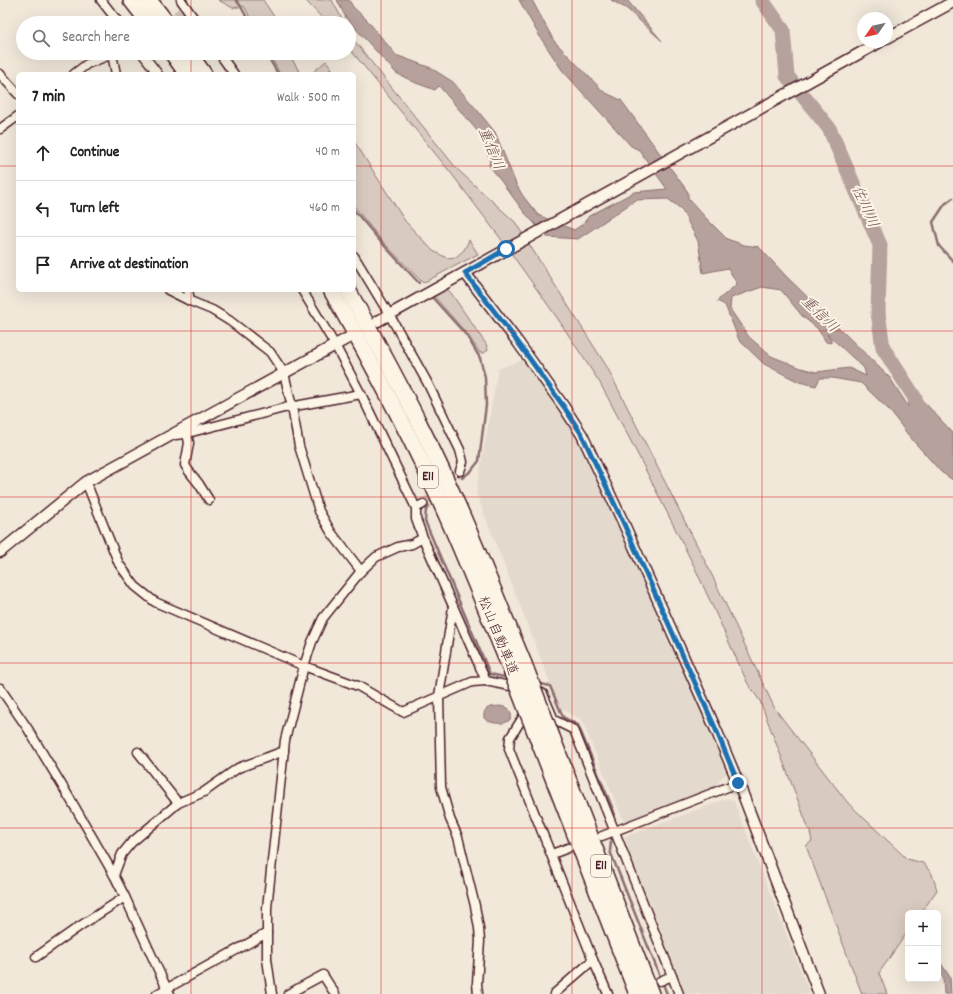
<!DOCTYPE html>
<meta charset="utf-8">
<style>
body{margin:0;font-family:Dekko,"Klee One",sans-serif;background:#f6f6f6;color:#202124}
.controls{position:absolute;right:12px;bottom:12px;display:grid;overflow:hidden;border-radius:6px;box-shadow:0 4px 16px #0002}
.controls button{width:36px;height:36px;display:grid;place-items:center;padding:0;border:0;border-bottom:1px solid #e0e0e0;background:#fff;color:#202124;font:20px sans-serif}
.compass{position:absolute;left:857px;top:12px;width:36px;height:36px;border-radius:50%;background:#fff;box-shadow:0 4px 16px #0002;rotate:236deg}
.stop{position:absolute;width:12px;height:12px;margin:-9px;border:3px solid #1f6fb2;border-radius:50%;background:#fff}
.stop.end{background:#1f6fb2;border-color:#fff;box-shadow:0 1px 4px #0008}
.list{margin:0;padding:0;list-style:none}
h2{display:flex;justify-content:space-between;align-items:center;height:52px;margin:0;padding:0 16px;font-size:17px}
h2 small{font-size:13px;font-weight:400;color:#757577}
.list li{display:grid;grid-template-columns:26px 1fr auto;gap:12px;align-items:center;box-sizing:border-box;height:56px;padding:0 16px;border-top:1px solid #e0e0e0}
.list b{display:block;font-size:15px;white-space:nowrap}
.list em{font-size:13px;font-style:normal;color:#757577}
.icon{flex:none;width:22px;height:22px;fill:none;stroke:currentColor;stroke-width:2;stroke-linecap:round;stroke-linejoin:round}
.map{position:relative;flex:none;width:953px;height:994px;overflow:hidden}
.search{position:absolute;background:#fff;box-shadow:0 4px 16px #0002;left:16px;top:16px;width:340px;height:44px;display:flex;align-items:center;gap:10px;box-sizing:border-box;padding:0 14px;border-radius:22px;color:#757577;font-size:15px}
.panel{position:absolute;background:#fff;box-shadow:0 4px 16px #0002;left:16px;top:72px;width:340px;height:220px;border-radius:6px}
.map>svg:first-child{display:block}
.built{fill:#e4d9cd}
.green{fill:#d8cac0;stroke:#917476}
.water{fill:#b6a19c;stroke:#8b6d6f;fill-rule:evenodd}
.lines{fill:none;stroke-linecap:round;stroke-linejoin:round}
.stream{stroke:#8b6d6f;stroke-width:2.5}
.river{stroke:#b6a19c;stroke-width:15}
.minor-tunnel{stroke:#d0c0b7;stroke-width:8;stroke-dasharray:8 4;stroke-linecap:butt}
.minor-casing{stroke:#4a1f2b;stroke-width:11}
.tertiary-casing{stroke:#4a1f2b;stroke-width:13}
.motorway-casing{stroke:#4a1f2b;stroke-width:18}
.minor{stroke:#fcf5e5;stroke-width:8}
.tertiary{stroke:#fcf5e5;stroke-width:10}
.motorway{stroke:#fcf5e5;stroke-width:15}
.motorway-bridge-casing{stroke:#4a1f2b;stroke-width:18;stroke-linecap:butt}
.motorway-bridge{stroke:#fcf5e5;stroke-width:15}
.route{stroke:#1f6fb2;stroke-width:5}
.grid{fill:none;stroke:#d62828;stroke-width:1;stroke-opacity:0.55}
.labels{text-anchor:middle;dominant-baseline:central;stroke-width:4;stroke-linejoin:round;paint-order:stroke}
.shield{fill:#fcf5e5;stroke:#7f5f63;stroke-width:1}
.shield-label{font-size:13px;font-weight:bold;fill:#4a1f2b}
.street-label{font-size:14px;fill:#4a1f2b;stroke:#fcf5e5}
.water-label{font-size:15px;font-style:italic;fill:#704c53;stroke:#fcf5e5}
</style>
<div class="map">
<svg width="953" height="994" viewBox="0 0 953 994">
<rect width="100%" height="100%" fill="#f1e8da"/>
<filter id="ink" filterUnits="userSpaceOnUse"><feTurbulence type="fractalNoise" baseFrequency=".025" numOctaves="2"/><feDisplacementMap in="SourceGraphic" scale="8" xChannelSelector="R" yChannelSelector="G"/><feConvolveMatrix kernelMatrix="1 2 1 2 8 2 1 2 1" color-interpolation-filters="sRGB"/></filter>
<g filter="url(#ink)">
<g class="built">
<polygon points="524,359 556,403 578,440 684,668 708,721 729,772 719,780 720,785 624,822 581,719 560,708 476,493 498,369"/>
<polygon points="728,798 734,801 810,994 685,994 624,837"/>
</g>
<g class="green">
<polygon points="218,0 263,0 273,15 275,23 253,23 244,6 233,8"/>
<polygon points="305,0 332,0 344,23 327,23"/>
<polygon points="349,34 457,169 515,222 607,367 709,569 775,709 848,803 907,859 923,863 932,874 937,890 921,913 908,913 908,931 879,973 887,994 862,994 806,846 812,841 810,832 760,701 748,684 695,568 634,447 600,383 558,319 498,235 451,173 349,48"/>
<polygon points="269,53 288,53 301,74 280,74"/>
<polygon points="326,61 332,68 326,74 311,74"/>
<polygon points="354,141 405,221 433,251 447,258 456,257 464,250 469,240 478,254 423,283 381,240 354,206"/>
<polygon points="444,289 448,290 451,293 486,344 488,350 484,353 480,353 468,335 433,295"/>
</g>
<g class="water">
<path d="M 337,0 L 349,0 L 353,7 L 367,20 L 396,55 L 431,68 L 453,82 L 478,111 L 495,132 L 516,184 L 523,196 L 538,215 L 574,230 L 583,224 L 589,216 L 634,192 L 667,189 L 639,150 L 631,146 L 562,70 L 540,37 L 519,0 L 532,0 L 554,41 L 604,92 L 621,100 L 688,192 L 688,198 L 705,217 L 727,239 L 744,245 L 759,247 L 785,275 L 890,378 L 908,406 L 909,397 L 926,404 L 953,433 L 953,480 L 941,472 L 909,436 L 890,411 L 861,383 L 832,378 L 820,378 L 816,386 L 799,382 L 764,364 L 739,340 L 725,305 L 717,301 L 737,284 L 728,268 L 703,273 L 698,241 L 681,209 L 668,199 L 636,200 L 578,239 L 547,237 L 524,212 L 489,165 L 490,160 L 479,133 L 439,86 L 435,90 L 416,83 L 396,73 L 346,18 ZM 762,287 L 781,290 L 803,317 L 817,328 L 826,342 L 832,343 L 827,334 L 864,368 L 866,376 L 849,368 L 816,372 L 801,368 L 771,356 L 749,337 L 730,309 L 731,298 Z"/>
<polygon points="611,0 627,0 662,41 627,9"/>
<path d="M 500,706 L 508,708 C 521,725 493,727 484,718 C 483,706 491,707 500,706 Z"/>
<polygon points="938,956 940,962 950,977 951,994 944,994 943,978 938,967"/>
</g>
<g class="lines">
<g class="stream">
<polyline points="236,0 240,5 250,23"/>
<polyline points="266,53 278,74"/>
<polyline points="953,198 945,204 933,222 939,246 953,261"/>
<polyline points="354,210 380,241 419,283"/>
<polyline points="431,296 467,336 480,358 485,377 486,405 479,461 471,471 462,478"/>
<polyline points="429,506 426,510 425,521 490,674 509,678"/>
<polyline points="537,683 550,686 563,717 578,725 614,812 613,820"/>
<polyline points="612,833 610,851 667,994"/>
</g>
<polyline class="river" points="762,0 783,30 787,76 829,128 880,245 878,312 883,348 915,398 918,419"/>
<g class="minor-tunnel">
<polyline points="166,23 182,11"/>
<polyline points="423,504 437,491"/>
</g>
<defs>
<g id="minor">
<polyline points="101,0 119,23"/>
<polyline points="181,0 197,23"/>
<polyline points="142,53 158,74"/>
<polyline points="219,53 234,74"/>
<polyline points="112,54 116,74"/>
<polyline points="0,74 18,94"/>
<polyline points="74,74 87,64 115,53"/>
<polyline points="0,129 18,116"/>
<polyline points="354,256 389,314 427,382 460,450 463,462 460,471"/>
<polyline points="168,290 190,301 212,310 230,321 270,352 284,373 292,407 299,446 319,511 331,532 361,571"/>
<polyline points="188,290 190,301"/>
<polyline points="302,290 335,345 361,394 416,508 416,519 423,538 486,681 519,688"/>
<polyline points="187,433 189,443 185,465 188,470 199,484 209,500"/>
<polyline points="175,435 184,434 284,408 361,394"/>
<polyline points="86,482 119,564 135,586 155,602 304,666 358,686 403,712 472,682 486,681"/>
<polyline points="416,508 423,504"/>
<polyline points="453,607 439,696 441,787 450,819 458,837 475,906 479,928 480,941 477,983 478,994"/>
<polyline points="0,688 28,729 72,802 114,875 125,897 167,989 170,994"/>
<polyline points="542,693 543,694 554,720 574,730 615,832 672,976"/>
<polyline points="528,709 510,738 509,749 593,960 608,994"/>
<polyline points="138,752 178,803"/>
<polyline points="602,836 738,783"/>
<polyline points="552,854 568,848"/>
<polyline points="114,875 122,854 131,843 178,803 204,792 238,768 284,751"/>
<polyline points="36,957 80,926 125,897"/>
<polyline points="660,981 672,976 679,994"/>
<polyline points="157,994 267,933"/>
<polyline points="272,994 267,959 267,908 285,740 304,666 312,642 323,618 361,571 376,557 398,547 412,544 423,538"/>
<polyline points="288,994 323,975 335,994"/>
<polyline points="554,994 593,960"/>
</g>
<g id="tertiary">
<polyline points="887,38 953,2"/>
<polyline points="465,273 517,341 564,407 582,435 623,522 717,732 742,792 819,994"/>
<polyline points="378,321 880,42"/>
<polyline points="0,552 86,482 348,338"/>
</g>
<g id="motorway">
<polyline points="131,0 149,23"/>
<polyline points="149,0 167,23"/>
<polyline points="172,53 187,74"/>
<polyline points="189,53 204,74"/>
<path d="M 331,290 C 373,365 414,441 448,519 C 470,569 490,620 511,670"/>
<path d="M 348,290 C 373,335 398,380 421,427 C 460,504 491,585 524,664"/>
<polyline points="552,737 651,994"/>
<polyline points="539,742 637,994"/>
</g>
</defs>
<use href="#minor" class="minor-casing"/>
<use href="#tertiary" class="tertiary-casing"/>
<use href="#motorway" class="motorway-casing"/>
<use href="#minor" class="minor"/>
<use href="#tertiary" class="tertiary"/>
<use href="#motorway" class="motorway"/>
<defs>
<g id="motorway-bridge">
<polyline points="524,664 552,737"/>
<polyline points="511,670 539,742"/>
</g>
</defs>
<use href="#motorway-bridge" class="motorway-bridge-casing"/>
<use href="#motorway-bridge" class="motorway-bridge"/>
</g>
</g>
<g class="lines" filter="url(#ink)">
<polyline class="route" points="506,249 465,273 517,341 564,407 582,435 623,522 717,732 738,783"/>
</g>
<path class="grid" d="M 191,0 L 191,23M 381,0 L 381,994M 572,0 L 572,994M 762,0 L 762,994M 191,53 L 191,74M 0,166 L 18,166M 354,166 L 953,166M 191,290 L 191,994M 0,331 L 953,331M 0,497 L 953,497M 0,663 L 953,663M 0,828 L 953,828"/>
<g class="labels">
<g class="shield">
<rect x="418" y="466" width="20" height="22" rx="3"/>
<rect x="591" y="855" width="20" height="22" rx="3"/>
</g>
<g class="shield-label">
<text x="428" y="477">E11</text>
<text x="601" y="866">E11</text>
</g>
<g class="street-label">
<text transform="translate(497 636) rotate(68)">松山自動車道</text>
</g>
<g class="water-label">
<text transform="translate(490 149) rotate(68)">重信川</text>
<text transform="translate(864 207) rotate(66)">佐川川</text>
<text transform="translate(819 315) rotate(45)">重信川</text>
</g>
</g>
</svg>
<div class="controls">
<button>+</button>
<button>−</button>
</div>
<svg class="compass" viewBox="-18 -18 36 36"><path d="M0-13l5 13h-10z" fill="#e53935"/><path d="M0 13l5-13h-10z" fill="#757577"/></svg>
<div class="stop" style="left:506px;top:249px"></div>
<div class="stop end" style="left:738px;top:783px"></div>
<div class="search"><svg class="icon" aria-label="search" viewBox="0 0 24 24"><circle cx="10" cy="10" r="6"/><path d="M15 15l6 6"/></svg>Search here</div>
<section class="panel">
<h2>7 min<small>Walk · 500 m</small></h2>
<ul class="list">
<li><svg class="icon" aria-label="ahead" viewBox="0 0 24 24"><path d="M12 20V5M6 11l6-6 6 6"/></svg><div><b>Continue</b></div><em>40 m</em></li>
<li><svg class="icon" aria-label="left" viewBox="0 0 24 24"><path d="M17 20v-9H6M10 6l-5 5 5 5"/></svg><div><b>Turn left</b></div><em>460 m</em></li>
<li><svg class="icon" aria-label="arrive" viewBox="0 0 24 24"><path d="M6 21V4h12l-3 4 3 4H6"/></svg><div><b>Arrive at destination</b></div></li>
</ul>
</section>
</div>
